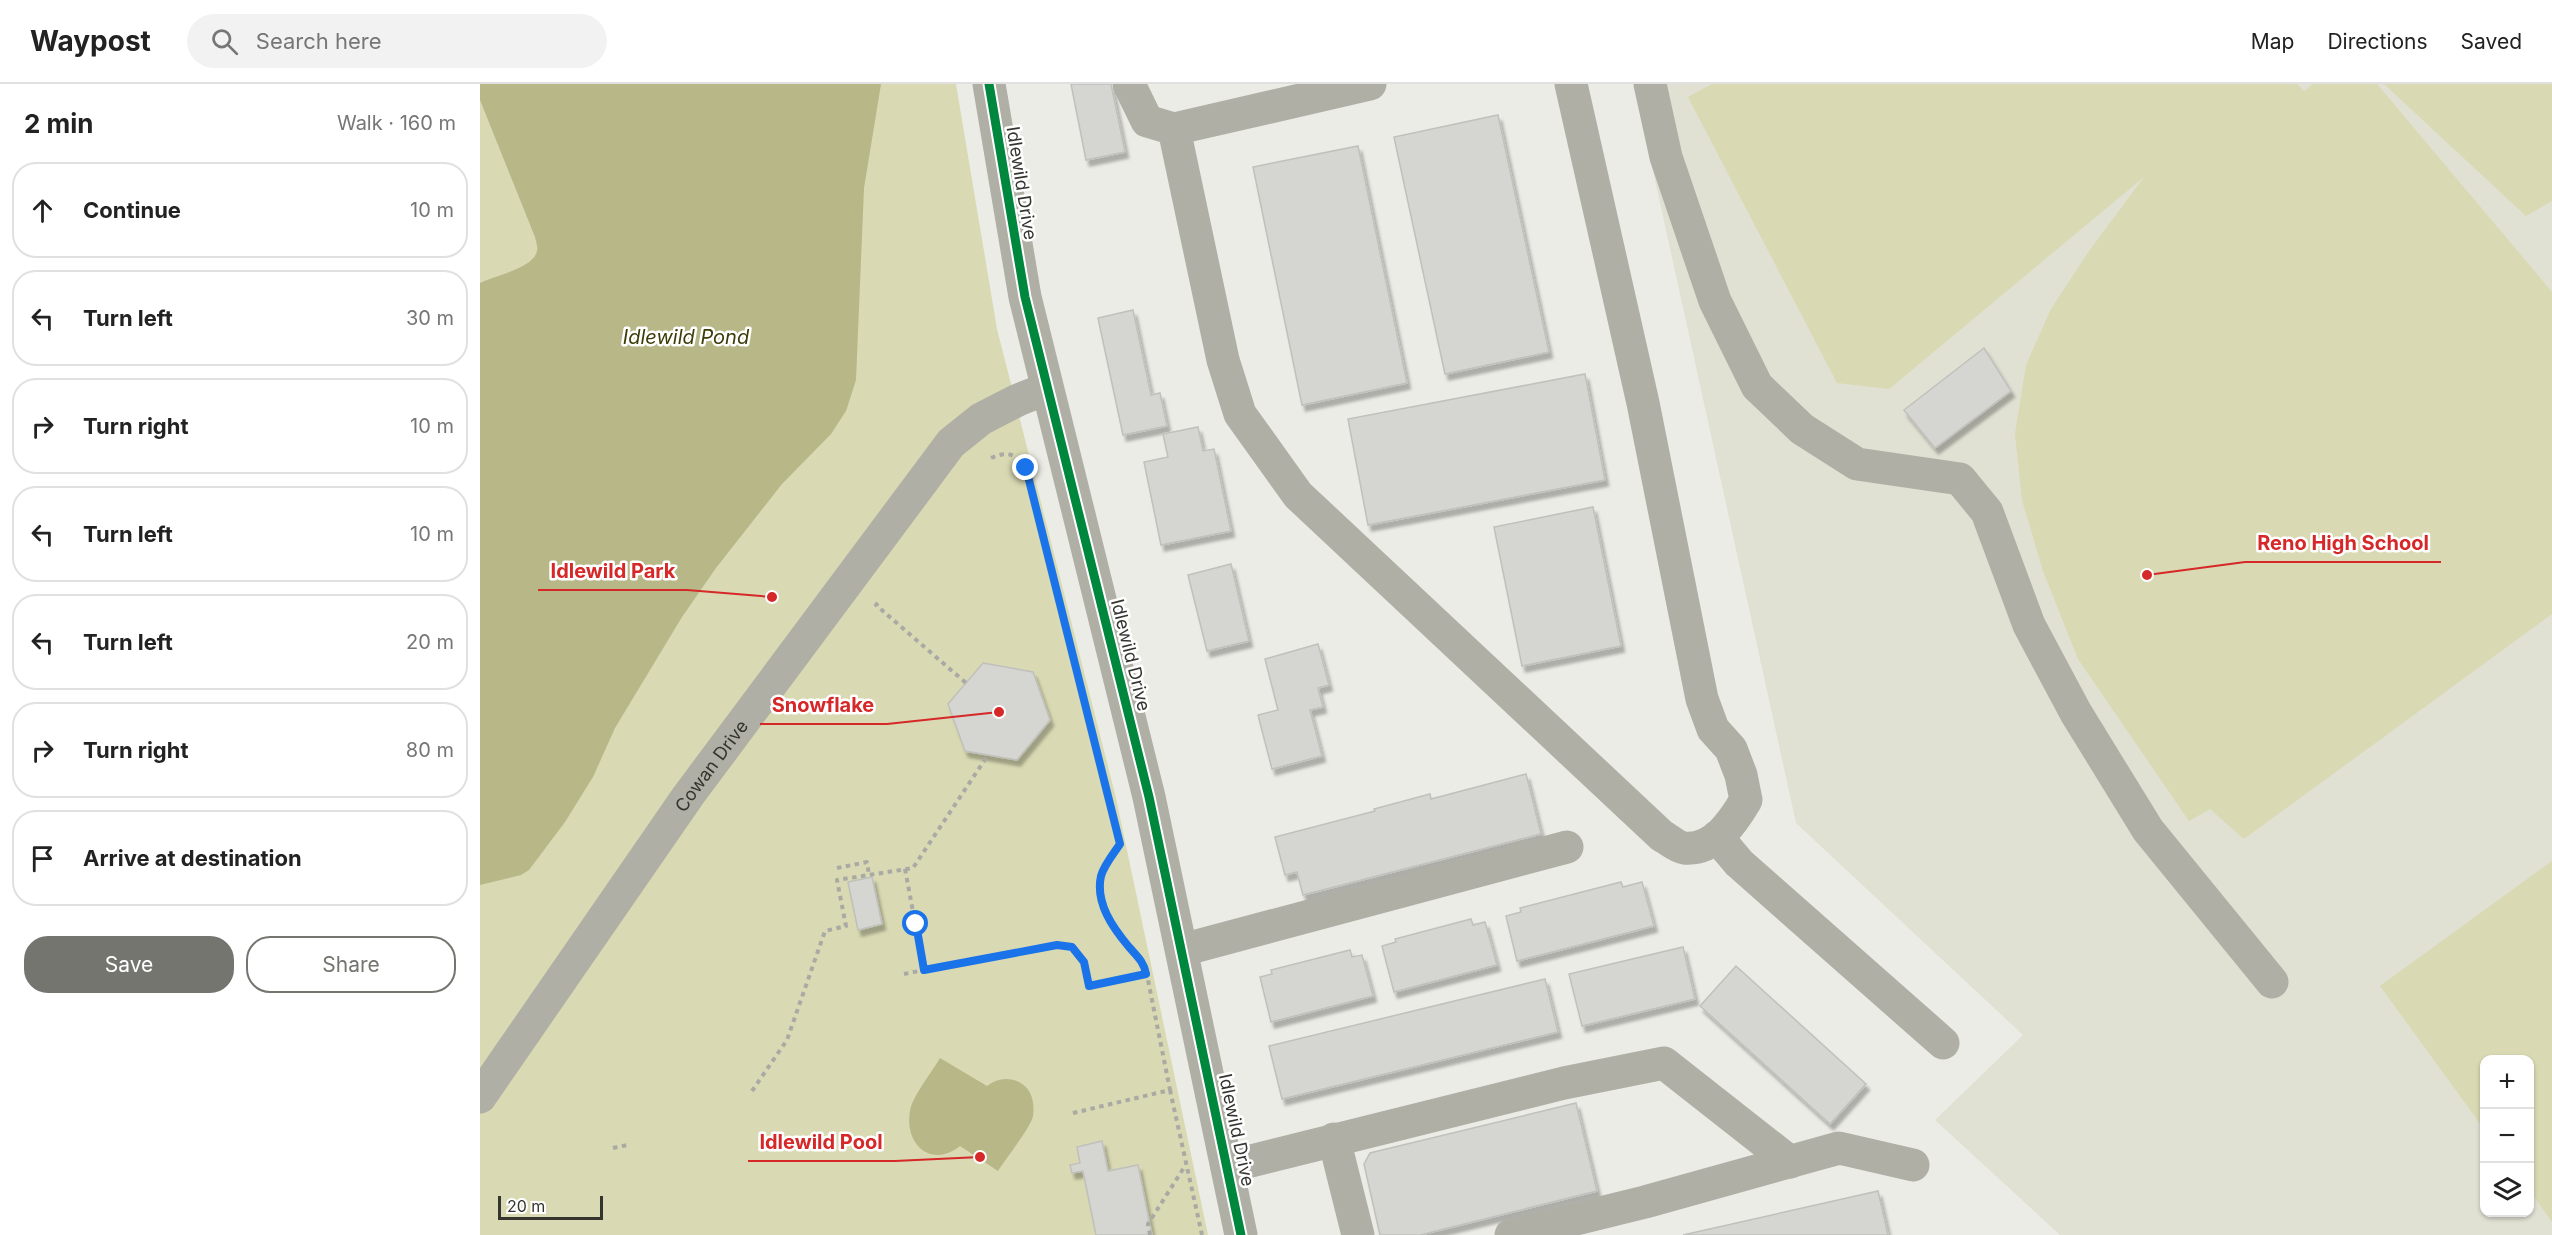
<!DOCTYPE html>
<meta charset="utf-8">
<style>
body{margin:0;font-family:Inter,sans-serif;background:#f2f2f2;color:#222}
.controls{position:absolute;right:18px;bottom:18px;display:grid;overflow:hidden;border-radius:12px;box-shadow:0 2px 4px #0004}
.controls button{width:54px;height:54px;display:grid;place-items:center;padding:0;border:0;border-bottom:2px solid #e0e0e0;background:#fff;color:#222;font:30px sans-serif}
.scale{position:absolute;left:18px;bottom:15px;width:105px;box-sizing:border-box;padding-left:6px;border:3px solid #353530;border-top:0;font-size:16px;line-height:21px;white-space:nowrap;color:#353530;-webkit-text-stroke:4px #fff;paint-order:stroke}
.stop{position:absolute;width:18px;height:18px;margin:-14px;border:4px solid #1a73e8;border-radius:50%;background:#fff}
.stop.end{background:#1a73e8;border-color:#fff;box-shadow:0 2px 6px #0008}
.list{margin:0;padding:0;list-style:none}
h2{display:flex;justify-content:space-between;align-items:center;height:78px;margin:0;padding:0 24px;font-size:26px}
h2 small{font-size:20px;font-weight:400;color:#767676}
.list li{display:grid;grid-template-columns:39px 1fr auto;gap:18px;align-items:center;box-sizing:border-box;height:96px;margin:0 12px 12px;padding:0 12px;border:2px solid #e0e0e0;border-radius:24px}
.list b{display:block;font-size:22px;white-space:nowrap}
.list em{font-size:20px;font-style:normal;color:#767676}
.actions{display:flex;gap:12px;padding:18px 24px}
.actions a{flex:1;padding:14px 0;border:2px solid #757570;border-radius:24px;text-align:center;font-size:21px;color:#757570}
.actions .main{background:#757570;color:#fff}
.icon{flex:none;width:33px;height:33px;fill:none;stroke:currentColor;stroke-width:2;stroke-linecap:round;stroke-linejoin:round}
.map{position:relative;flex:none;width:2072px;height:1151px;overflow:hidden}
header{display:flex;align-items:center;gap:36px;box-sizing:border-box;height:84px;padding:0 30px;background:#fff;border-bottom:2px solid #e0e0e0}
header strong{font-size:28px}
nav{display:flex;gap:33px;margin-inline-start:auto;font-size:21px}
.search{width:420px;height:54px;background:#f2f2f2;display:flex;align-items:center;gap:15px;box-sizing:border-box;padding:0 21px;border-radius:33px;color:#767676;font-size:22px}
main{display:flex}
aside{flex:1;background:#fff}
.map>svg:first-child{display:block}
.built{fill:#e0e0d3;fill-rule:evenodd}
.green{fill:#d9d9b3}
.water{fill:#b7b788}
.building{fill:#d5d5d1;stroke:#c0c0bc;stroke-width:1.5;filter:url(#shadow)}
.lines{fill:none;stroke-linecap:round;stroke-linejoin:round}
.path{stroke:#aaaaa4;stroke-width:4;stroke-dasharray:4.5 4.5;stroke-linecap:butt}
.minor{stroke:#afafa5;stroke-width:33}
.cycleway-casing{stroke:#fff;stroke-width:13}
.cycleway{stroke:#00873e;stroke-width:9}
.route{stroke:#1a73e8;stroke-width:8}
.labels{text-anchor:middle;dominant-baseline:central;stroke-width:5;stroke-linejoin:round;paint-order:stroke}
.street-label{font-size:18px;fill:#353530;stroke:#fff}
.water-label{font-size:20px;font-style:italic;fill:#3d3b06;stroke:#fff}
.leader{fill:none;stroke:#d62828;stroke-width:2}
.callout-dot{fill:#d62828;stroke:#fff;stroke-width:2}
.callout-label{font-size:20px;text-anchor:middle;font-weight:bold;fill:#d62828;stroke:#fff;stroke-width:5;stroke-linejoin:round;paint-order:stroke}
</style>
<header>
<strong>Waypost</strong>
<div class="search"><svg class="icon" aria-label="search" viewBox="0 0 24 24"><circle cx="10" cy="10" r="6"/><path d="M15 15l6 6"/></svg>Search here</div>
<nav><a>Map</a><a>Directions</a><a>Saved</a></nav>
</header>
<main>
<aside>
<h2>2 min<small>Walk · 160 m</small></h2>
<ul class="list">
<li><svg class="icon" aria-label="ahead" viewBox="0 0 24 24"><path d="M12 20V5M6 11l6-6 6 6"/></svg><div><b>Continue</b></div><em>10 m</em></li>
<li><svg class="icon" aria-label="left" viewBox="0 0 24 24"><path d="M17 20v-9H6M10 6l-5 5 5 5"/></svg><div><b>Turn left</b></div><em>30 m</em></li>
<li><svg class="icon" aria-label="right" viewBox="0 0 24 24"><path d="M7 20v-9h11M14 6l5 5-5 5"/></svg><div><b>Turn right</b></div><em>10 m</em></li>
<li><svg class="icon" aria-label="left" viewBox="0 0 24 24"><path d="M17 20v-9H6M10 6l-5 5 5 5"/></svg><div><b>Turn left</b></div><em>10 m</em></li>
<li><svg class="icon" aria-label="left" viewBox="0 0 24 24"><path d="M17 20v-9H6M10 6l-5 5 5 5"/></svg><div><b>Turn left</b></div><em>20 m</em></li>
<li><svg class="icon" aria-label="right" viewBox="0 0 24 24"><path d="M7 20v-9h11M14 6l5 5-5 5"/></svg><div><b>Turn right</b></div><em>80 m</em></li>
<li><svg class="icon" aria-label="arrive" viewBox="0 0 24 24"><path d="M6 21V4h12l-3 4 3 4H6"/></svg><div><b>Arrive at destination</b></div></li>
</ul>
<div class="actions"><a class="main">Save</a><a>Share</a></div>
</aside>
<div class="map">
<svg width="2072" height="1151" viewBox="0 0 2072 1151">
<defs>
<filter id="shadow"><feDropShadow dx="3.5" dy="6" stdDeviation="1.5" flood-color="#0004"/></filter>
</defs>
<rect width="100%" height="100%" fill="#ecece6"/>
<path class="built" d="M 1154,0 L 2072,0 L 2072,1151 L 1580,1151 L 1455,1036 L 1543,951 L 1316,739 ZM 2004,976 L 2050,976 L 2050,1128 L 2004,1128 Z"/>
<g class="green">
<polygon points="0,0 476,0 517,245 636,714 728,1151 0,1151"/>
<polygon points="1232,0 1817,0 1824,7 1833,0 1897,0 2072,208 2072,530 1764,755 1730,725 1709,737 1598,575 1563,487 1542,416 1535,350 1546,281 1571,225 1609,167 1664,93 1409,305 1357,299 1208,13"/>
<polygon points="1904,0 2072,0 2072,117 2046,132"/>
<polygon points="2072,777 2072,1138 2050,1107 2050,976 2004,976 2004,1045 1900,902"/>
</g>
<g class="water">
<path d="M 0,0 L 401,0 L 384,104 L 376,296 L 366,327 L 351,350 L 302,400 L 236,484 L 202,533 L 135,644 L 113,693 L 85,738 L 49,786 L 41,791 L 0,801 L 0,199 C 14,192 54,184 57,167 C 58,163 56,157 55,153 L 0,16 Z"/>
<path d="M 460,974 L 507,1002 C 516,995 526,993 537,997 C 551,1003 555,1017 553,1032 C 551,1043 525,1076 518,1087 L 480,1062 C 451,1085 424,1060 430,1027 C 432,1013 452,988 460,974 Z"/>
</g>
<g class="building">
<polygon points="591,0 631,0 645,68 606,76"/>
<polygon points="1018,31 1069,268 965,290 914,53"/>
<polygon points="878,62 927,299 822,321 773,83"/>
<polygon points="653,226 671,311 680,309 687,342 643,351 618,234"/>
<polygon points="1504,264 1531,307 1455,364 1424,326"/>
<polygon points="1105,290 1125,396 888,441 868,335"/>
<polygon points="718,343 723,367 734,365 751,447 681,461 664,378 688,373 683,350"/>
<polygon points="1113,423 1141,562 1042,582 1014,443"/>
<polygon points="751,480 769,557 727,567 708,491"/>
<polygon points="838,560 849,601 838,604 843,623 830,626 842,672 792,685 778,631 798,626 785,575"/>
<polygon points="503,579 553,588 570,636 537,676 485,667 468,620"/>
<polygon points="1046,690 1061,750 823,811 817,788 805,791 795,753 895,727 894,725 950,710 951,715"/>
<polygon points="392,793 402,840 378,846 368,798"/>
<polygon points="1141,798 1143,803 1162,798 1174,842 1037,877 1026,832 1041,828 1040,824"/>
<polygon points="991,835 993,841 1005,838 1017,881 914,908 902,862 916,858 915,855"/>
<polygon points="1203,863 1215,915 1102,942 1089,890"/>
<polygon points="870,866 872,873 882,871 893,912 791,938 780,893 792,890 791,886"/>
<polygon points="1256,882 1386,1000 1350,1040 1220,922"/>
<polygon points="1065,895 1078,948 802,1015 789,962"/>
<polygon points="1096,1019 1117,1107 940,1151 900,1151 884,1080 890,1069"/>
<polygon points="622,1057 628,1087 658,1081 672,1151 616,1151 603,1087 592,1089 590,1081 600,1079 597,1063"/>
<polygon points="1398,1107 1408,1151 1203,1151"/>
</g>
<g class="lines">
<g class="path">
<path d="M 511,374 C 527,367 536,369 546,384 L 640,760 L 621,790 L 620,808 L 625,827 L 636,847 L 665,881 L 690,1006 L 589,1030"/>
<polyline points="398,519 396,521 486,599"/>
<polyline points="357,784 387,778 389,791"/>
<polyline points="425,785 444,886 577,861 592,863 604,878 609,902 666,890"/>
<polyline points="424,890 444,886"/>
<polyline points="690,1006 722,1151"/>
<polyline points="272,1007 307,956 345,847 366,842 357,796 433,784 508,671"/>
<polyline points="133,1064 147,1061"/>
<polyline points="670,1151 668,1140 705,1082"/>
</g>
<g class="minor">
<polyline points="509,0 545,213 669,713 761,1151"/>
<polyline points="649,0 667,37 694,45 890,0"/>
<polyline points="1170,0 1186,73 1235,217 1277,302 1322,345 1377,380 1480,395 1507,428 1549,541 1596,629 1668,746 1792,898"/>
<path d="M 694,45 L 743,276 L 760,330 L 818,411 L 1182,752 C 1188,755 1197,763 1204,764 C 1234,767 1253,738 1266,716 L 1261,691 L 1251,665 L 1233,645 L 1222,615 L 1163,319 L 1091,0"/>
<polyline points="1237,753 1259,779 1463,959"/>
<polyline points="702,866 1087,763"/>
<path id="s1" d="M 0,1013 L 208,712 L 471,359 L 501,335 L 538,316 L 566,305"/>
<polyline points="854,1055 878,1151"/>
<polyline points="747,1083 1084,999 1184,979 1310,1078"/>
<polyline points="1031,1151 1165,1118 1359,1064 1433,1081"/>
</g>
<defs>
<polyline id="cycleway" points="509,0 545,213 669,713 761,1151"/>
</defs>
<use href="#cycleway" class="cycleway-casing"/>
<use href="#cycleway" class="cycleway"/>
</g>
<g class="lines">
<path class="route" d="M 436,840 L 444,886 L 577,861 L 592,863 L 604,878 L 609,902 L 666,890 C 664,878 657,872 649,863 C 633,844 615,819 621,792 C 624,781 634,769 640,760 L 546,384"/>
</g>
<g class="labels">
<g class="street-label">
<text transform="translate(542 99) rotate(81)">Idlewild Drive</text>
<text transform="translate(651 571) rotate(76)">Idlewild Drive</text>
<text stroke="none"><textPath href="#s1" startOffset="404">Cowan Drive</textPath></text>
<text transform="translate(757 1046) rotate(78)">Idlewild Drive</text>
</g>
<g class="water-label">
<text x="206" y="253">Idlewild Pond</text>
</g>
</g>
<path class="leader" d="M1667 491L1765 478H1961M292 513L207 506H58M519 628L407 640H280M500 1073L415 1077H268"/>
<g class="callout-dot">
<circle cx="1667" cy="491" r="6"/>
<circle cx="292" cy="513" r="6"/>
<circle cx="519" cy="628" r="6"/>
<circle cx="500" cy="1073" r="6"/>
</g>
<g class="callout-label">
<text x="1863" y="466">Reno High School</text>
<text x="133" y="494">Idlewild Park</text>
<text x="343" y="628">Snowflake</text>
<text x="341" y="1065">Idlewild Pool</text>
</g>
</svg>
<div class="controls">
<button>+</button>
<button>−</button>
<button><svg class="icon" aria-label="layers" viewBox="0 0 24 24"><path d="M12 4l9 5-9 5-9-5zM3 14l9 5 9-5"/></svg></button>
</div>
<div class="scale">20 m</div>
<div class="stop" style="left:436px;top:840px"></div>
<div class="stop end" style="left:546px;top:384px"></div>
</div>
</main>
